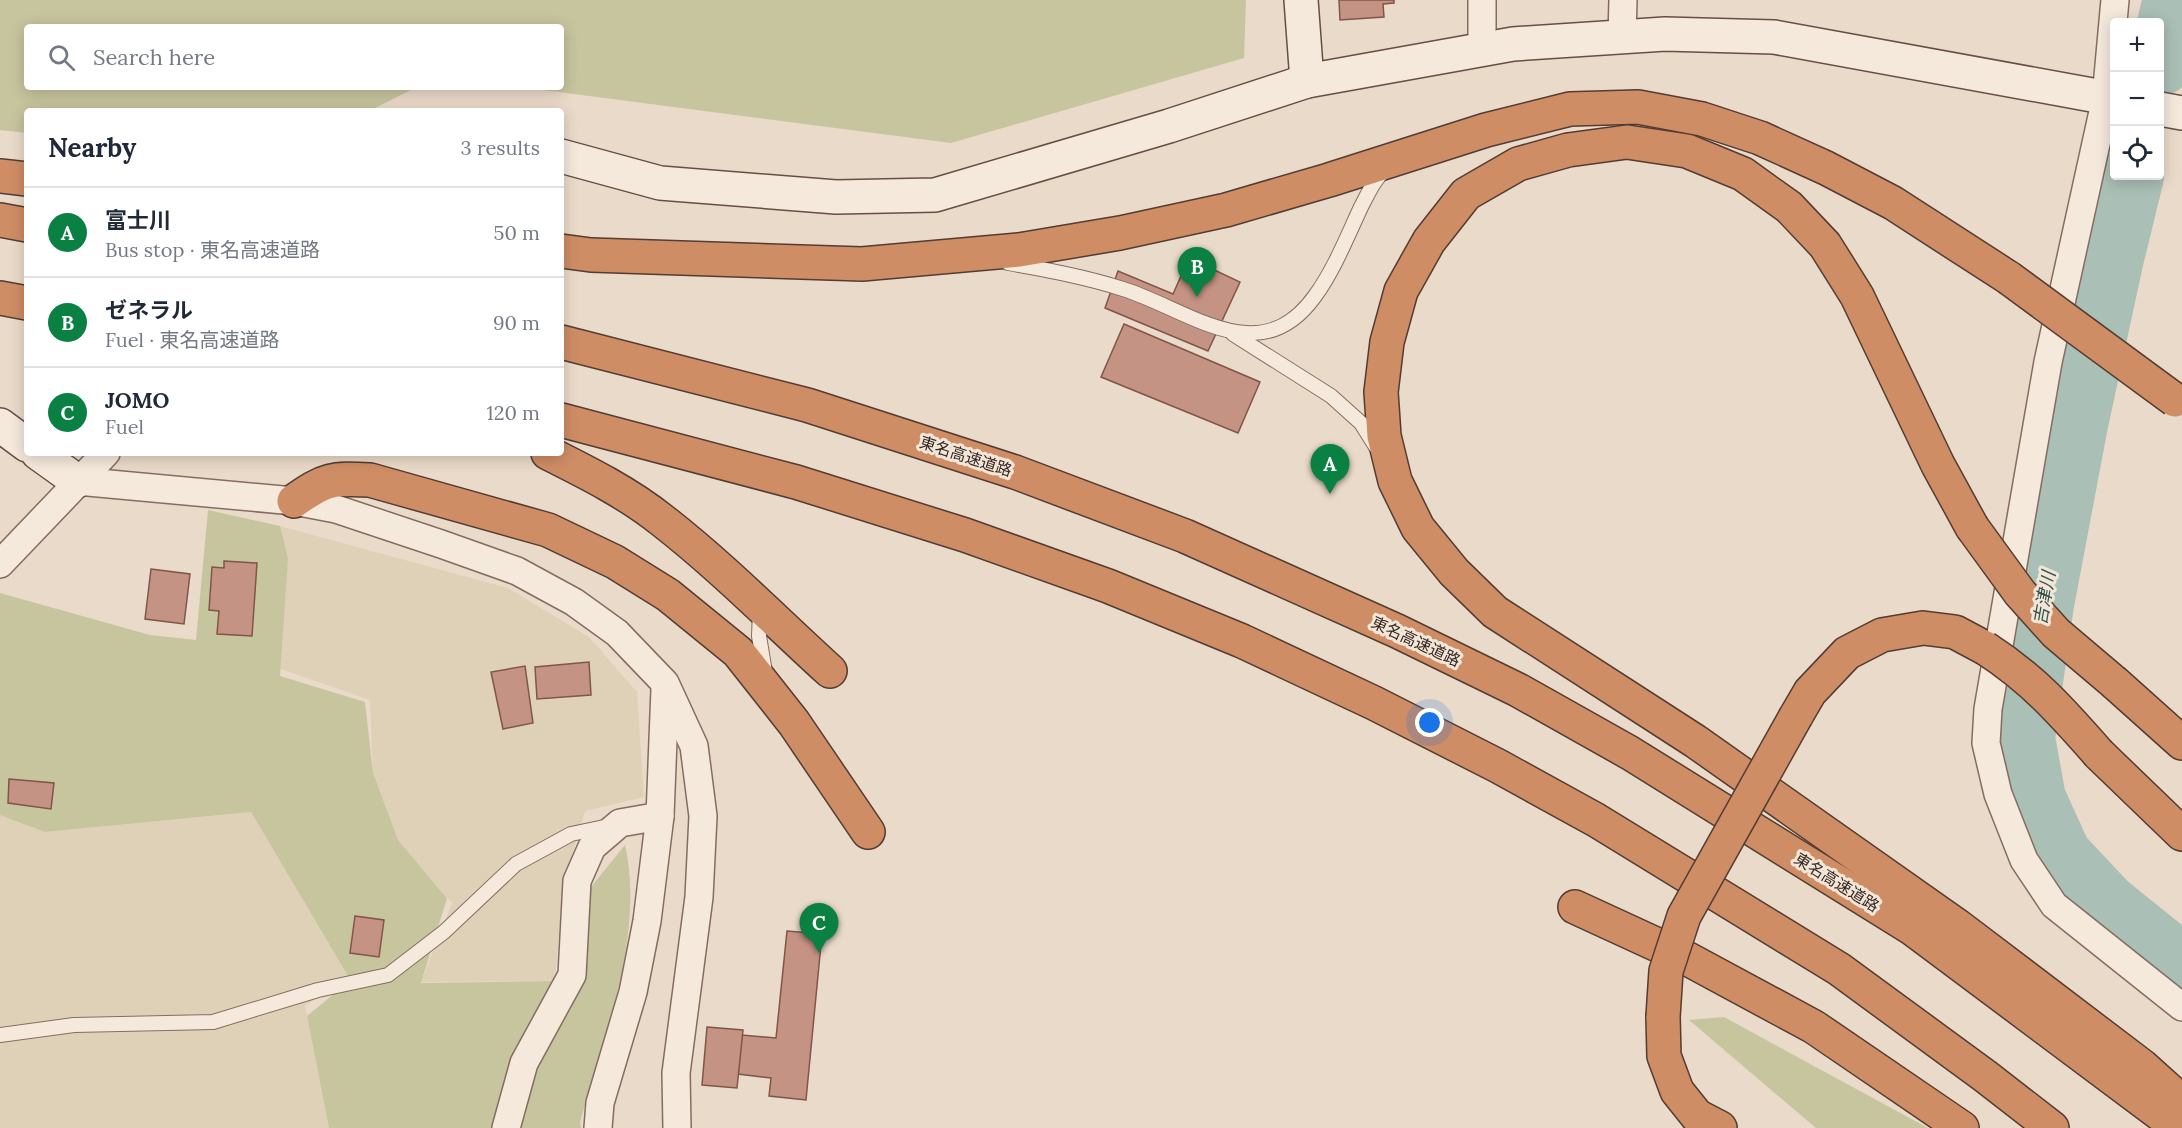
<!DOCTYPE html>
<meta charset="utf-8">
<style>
body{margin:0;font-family:Lora,"Noto Sans JP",serif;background:#f2f2f3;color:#1f2937}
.controls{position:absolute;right:18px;top:18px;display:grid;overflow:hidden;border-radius:6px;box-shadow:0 3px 15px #0003}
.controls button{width:54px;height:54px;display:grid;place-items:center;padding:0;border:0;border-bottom:2px solid #e0e1e3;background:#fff;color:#1f2937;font:30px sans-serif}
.you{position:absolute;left:1430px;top:723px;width:21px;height:21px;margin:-15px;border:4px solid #fff;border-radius:50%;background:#1a73e8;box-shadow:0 0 0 9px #1a73e833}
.badge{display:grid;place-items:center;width:39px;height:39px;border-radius:50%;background:#0b8043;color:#fff;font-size:20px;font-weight:700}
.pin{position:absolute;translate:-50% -50px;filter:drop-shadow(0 2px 3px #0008)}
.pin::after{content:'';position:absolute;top:32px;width:21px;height:18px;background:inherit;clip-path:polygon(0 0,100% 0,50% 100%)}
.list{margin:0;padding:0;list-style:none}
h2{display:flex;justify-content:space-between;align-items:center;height:78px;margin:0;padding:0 24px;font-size:26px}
h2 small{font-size:20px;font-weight:400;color:#747a83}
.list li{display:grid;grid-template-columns:39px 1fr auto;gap:18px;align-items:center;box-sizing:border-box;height:90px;padding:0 24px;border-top:2px solid #e0e1e3}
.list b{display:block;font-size:22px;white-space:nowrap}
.list p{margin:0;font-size:20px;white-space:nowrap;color:#747a83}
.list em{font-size:20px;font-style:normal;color:#747a83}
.icon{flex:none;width:33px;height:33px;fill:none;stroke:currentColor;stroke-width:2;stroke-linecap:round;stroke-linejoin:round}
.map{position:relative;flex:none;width:2182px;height:1128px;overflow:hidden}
.search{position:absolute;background:#fff;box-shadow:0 3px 15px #0003;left:24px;top:24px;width:540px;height:66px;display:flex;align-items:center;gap:15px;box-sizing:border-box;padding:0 21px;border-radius:6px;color:#747a83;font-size:22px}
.panel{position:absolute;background:#fff;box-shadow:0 3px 15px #0003;left:24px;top:108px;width:540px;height:348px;border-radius:6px}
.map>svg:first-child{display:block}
.farmland{fill:#dfd1b8}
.green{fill:#c7c59e}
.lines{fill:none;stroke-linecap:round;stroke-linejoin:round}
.river{stroke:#aabfb5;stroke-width:64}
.building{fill:#c49384;stroke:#815548;stroke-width:1.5}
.lane-casing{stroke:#846d60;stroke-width:16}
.street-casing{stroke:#846d60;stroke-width:30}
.secondary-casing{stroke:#664e43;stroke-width:36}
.highway-casing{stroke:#533c33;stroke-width:36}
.lane{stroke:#f5e9dc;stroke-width:14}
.street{stroke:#f5e9dc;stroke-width:27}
.secondary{stroke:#f5e9dc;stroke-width:33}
.highway{stroke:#cf8d65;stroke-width:33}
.highway-bridge-casing{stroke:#533c33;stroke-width:36;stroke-linecap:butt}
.highway-bridge{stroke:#cf8d65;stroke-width:33}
.labels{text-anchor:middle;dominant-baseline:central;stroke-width:6;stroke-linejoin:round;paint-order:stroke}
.street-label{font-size:16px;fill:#372822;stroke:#f2e6d8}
.water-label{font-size:18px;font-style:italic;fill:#33554c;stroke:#f2e6d8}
</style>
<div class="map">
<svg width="2182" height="1128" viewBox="0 0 2182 1128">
<rect width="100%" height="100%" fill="#eadac9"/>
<g class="farmland">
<polygon points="280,526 508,588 589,637 637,692 644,797 585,811 563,885 555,981 421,982 452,903 392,833 373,773 370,700 278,668"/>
<polygon points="0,810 45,832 251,812 347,975 305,1006 329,1128 0,1128"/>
</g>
<g class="green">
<polygon points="0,0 1246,0 1244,58 951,143 520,87 561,87 561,27 27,27 27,87 417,87 369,111 27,111 27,133 0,130"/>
<path d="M 208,510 L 280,526 L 288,559 L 280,676 L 365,702 L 373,773 L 398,840 L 447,898 L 421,983 L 554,981 L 591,887 L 625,845 C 645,933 604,1037 580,1122 L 581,1128 L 329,1128 L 307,1016 L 346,984 L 352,983 L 251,812 L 45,832 L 0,815 L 0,593 L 150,635 L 196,640 Z"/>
<polygon points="1724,1017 1928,1128 1816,1128 1689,1020"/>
</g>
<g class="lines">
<g class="river">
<polyline points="2160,64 2172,11 2180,0"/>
<polyline points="2132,176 2111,262 2076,424 2042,604 2023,738 2034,799 2060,856 2106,905 2182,966"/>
</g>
</g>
<g class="building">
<polygon points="1339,0 1394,0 1394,3 1383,4 1384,17 1340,20"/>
<polygon points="1189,258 1240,282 1208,351 1105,308 1118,271 1173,294"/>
<polygon points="1124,324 1260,382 1238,433 1101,377"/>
<polygon points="224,561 257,563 252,636 217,634 219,611 209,610 212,567 224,568"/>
<polygon points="151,569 190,574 184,624 145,619"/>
<polygon points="589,662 591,695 537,699 535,667"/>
<polygon points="525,666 533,723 503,729 491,672"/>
<polygon points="9,779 54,783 51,809 8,803"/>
<polygon points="355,916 384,920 379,957 350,953"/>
<polygon points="787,931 822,934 806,1100 769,1096 771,1078 738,1074 742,1035 776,1038"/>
<polygon points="707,1027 743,1030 737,1088 702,1085"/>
</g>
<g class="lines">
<defs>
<g id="lane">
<path d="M 1008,263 C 1047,270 1086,277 1123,289 C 1190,310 1260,373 1315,296 C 1334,270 1347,237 1361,207 C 1368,194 1374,179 1386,169"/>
<polyline points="1233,334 1331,396 1361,423 1376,447"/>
<polyline points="760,611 759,636 765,672"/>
<polyline points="0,1035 74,1025 213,1022 318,990 388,975 444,932 516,864 571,834 609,826"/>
</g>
<g id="street">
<polyline points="1482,0 1482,49"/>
<polyline points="2115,0 2106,98 2048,362 1988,709 1986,743 1998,794 2024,860 2054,905 2182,1007"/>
<polyline points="1622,36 1623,0"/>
<polyline points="77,481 294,501 336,509 441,544 517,571 574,602 617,633 665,683 694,746 703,816 699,897 676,1073 677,1128"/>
<polyline points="0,564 106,453"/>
<polyline points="506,1128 524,1063 572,975 577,881 592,847 620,823 660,816"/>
<polyline points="598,1128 600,1103 633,992 647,921 660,816 665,689"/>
</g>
<g id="secondary">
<polyline points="1301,0 1307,81"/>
<polyline points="2160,109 2182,113"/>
<polyline points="561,156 660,183 836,197 935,195 1169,126 1307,81 1513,44 1665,34 1774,37 2114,99"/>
<polyline points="0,425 27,445"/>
<polyline points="38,453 77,481"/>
</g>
<g id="highway">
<polyline points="0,176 27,179"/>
<polyline points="0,220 27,225"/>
<polyline points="561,251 591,255 862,264 1019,250 1120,233 1226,210 1329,180 1486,130 1570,109 1638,107 1702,119 1760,138 1826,168 1893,203 2009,278"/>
<polyline points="0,298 27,303"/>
<polyline points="561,342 807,405 1015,472 1185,536 1397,631 1518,690 1630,753 1913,929 2179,1128"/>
<polyline points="561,420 796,482 965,535 1108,586 1242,641 1374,703 1498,766 1596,820 1839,969 1985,1076 2052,1128"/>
<path d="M 548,453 C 588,473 628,493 663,521 C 722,567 775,621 830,671"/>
<path d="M 294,501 C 325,479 332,478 370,480 L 548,530 L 615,562 L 668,595 L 738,652 L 794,723 L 868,832"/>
<polyline points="1972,527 1938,465 1857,296 1825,245 1789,207 1743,174 1687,151 1627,142 1568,150 1518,164 1466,194 1429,241 1401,291 1387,342 1381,392 1384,436 1395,481 1418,528 1454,572 1495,612 1695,741 1959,927 2142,1066 2182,1102"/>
<polyline points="2115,683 2182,743"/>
<polyline points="1796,716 1810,692 1847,653 1882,635 1923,628 1955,632 1985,648"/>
<polyline points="2099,754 2182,834"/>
<polyline points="1575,907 1688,959 1814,1027 1962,1128"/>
<polyline points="1663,1017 1664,1056 1677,1091 1697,1116 1720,1128"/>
</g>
</defs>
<use href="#lane" class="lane-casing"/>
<use href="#street" class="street-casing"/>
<use href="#secondary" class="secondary-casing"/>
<use href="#highway" class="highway-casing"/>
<use href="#lane" class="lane"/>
<use href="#street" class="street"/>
<use href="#secondary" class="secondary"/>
<use href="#highway" class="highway"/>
<defs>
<g id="highway-bridge">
<polyline points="2009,278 2175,400"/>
<polyline points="1972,527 2020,593 2056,633 2115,683"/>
<path d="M 1985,648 C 2033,679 2062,712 2099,754"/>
<polyline points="1663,1017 1666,971 1684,916 1796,716"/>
</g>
</defs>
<use href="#highway-bridge" class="highway-bridge-casing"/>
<use href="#highway-bridge" class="highway-bridge"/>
</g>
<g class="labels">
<g class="street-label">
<text transform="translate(966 456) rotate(18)">東名高速道路</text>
<text transform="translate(1416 641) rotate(25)">東名高速道路</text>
<text transform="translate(1837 882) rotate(32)">東名高速道路</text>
</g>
<g class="water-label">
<text transform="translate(2044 598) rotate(-80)">吉津川</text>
</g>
</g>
</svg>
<div class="controls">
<button>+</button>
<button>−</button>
<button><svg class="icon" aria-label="locate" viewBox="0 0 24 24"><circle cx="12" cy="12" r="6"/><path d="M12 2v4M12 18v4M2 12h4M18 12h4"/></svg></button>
</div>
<div class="you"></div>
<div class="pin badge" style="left:1330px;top:494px">A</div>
<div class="pin badge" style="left:1197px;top:297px">B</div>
<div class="pin badge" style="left:819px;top:953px">C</div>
<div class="search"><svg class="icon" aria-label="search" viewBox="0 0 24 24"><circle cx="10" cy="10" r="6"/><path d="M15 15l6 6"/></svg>Search here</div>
<section class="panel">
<h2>Nearby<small>3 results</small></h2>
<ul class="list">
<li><span class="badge">A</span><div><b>富士川</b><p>Bus stop · 東名高速道路</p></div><em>50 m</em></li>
<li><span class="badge">B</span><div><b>ゼネラル</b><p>Fuel · 東名高速道路</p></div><em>90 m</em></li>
<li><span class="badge">C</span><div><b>JOMO</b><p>Fuel</p></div><em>120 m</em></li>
</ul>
</section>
</div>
